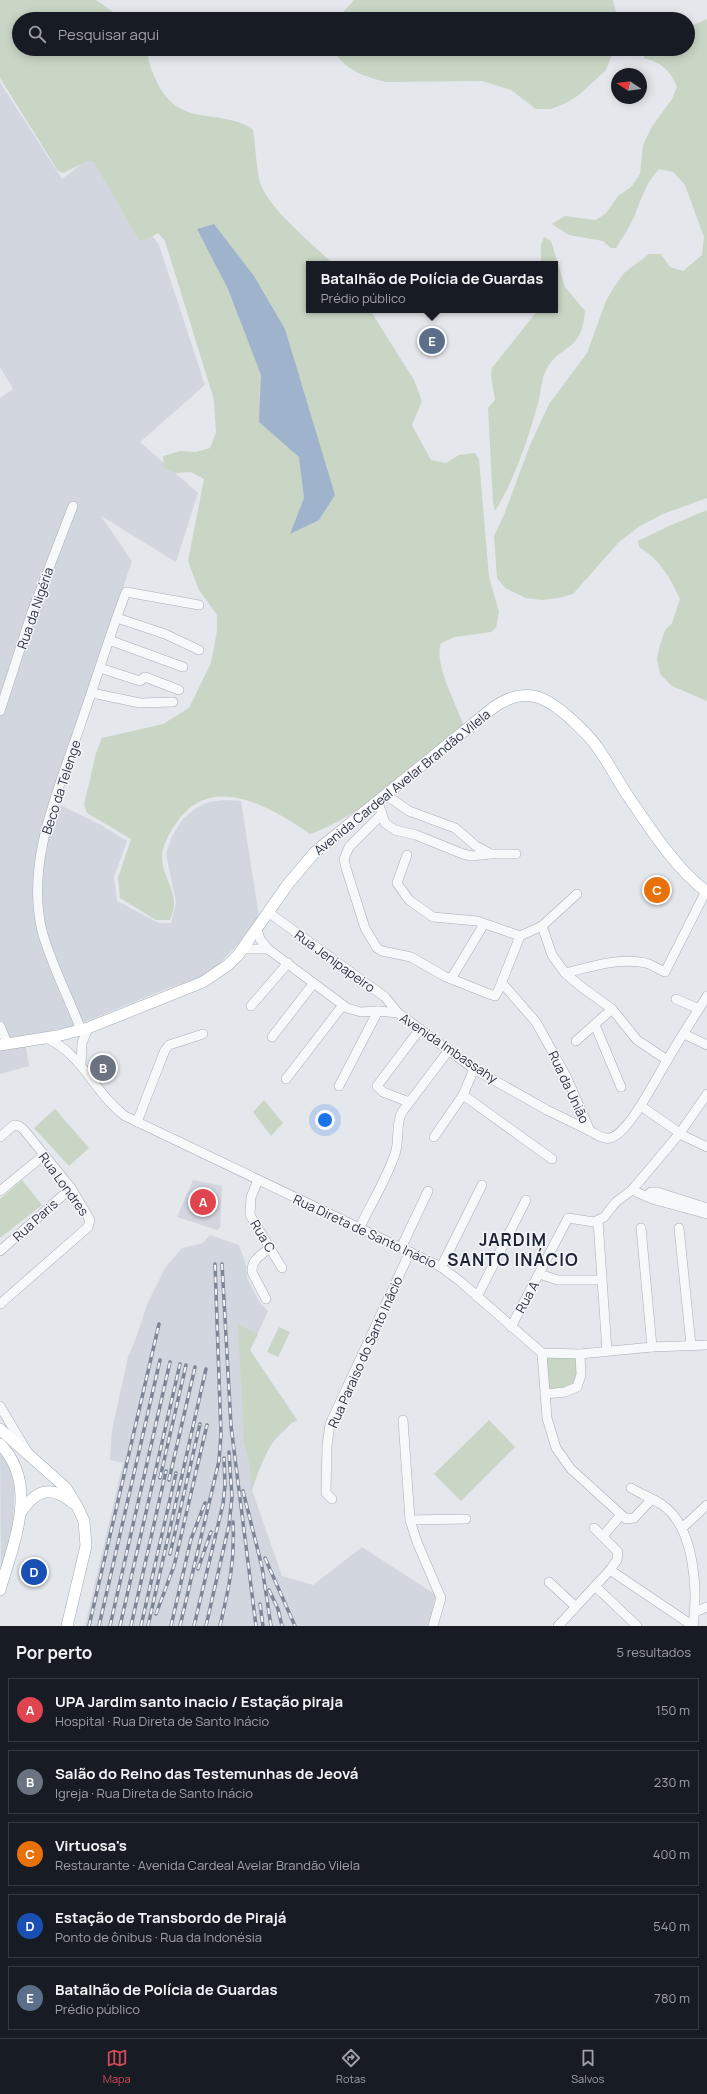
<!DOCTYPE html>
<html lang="pt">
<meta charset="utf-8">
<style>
body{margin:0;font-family:Manrope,sans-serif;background:#20242c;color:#f1f3f6}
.compass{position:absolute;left:611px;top:68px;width:36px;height:36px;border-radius:50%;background:#171b24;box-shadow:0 2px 10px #0003;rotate:283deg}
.you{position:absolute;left:325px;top:1120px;width:14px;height:14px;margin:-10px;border:3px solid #fff;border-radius:50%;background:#1a73e8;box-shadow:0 0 0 6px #1a73e833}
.badge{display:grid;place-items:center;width:26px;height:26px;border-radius:50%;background:#d1495b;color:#fff;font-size:13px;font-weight:700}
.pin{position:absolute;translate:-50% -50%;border:2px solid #fff;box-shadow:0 1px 4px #0006}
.popup{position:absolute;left:306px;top:261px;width:252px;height:52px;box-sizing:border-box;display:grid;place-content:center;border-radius:0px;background:#171b24;filter:drop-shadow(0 1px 3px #0005);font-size:13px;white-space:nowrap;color:#9ea1a6}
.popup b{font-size:15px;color:#f1f3f6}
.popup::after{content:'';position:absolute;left:50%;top:100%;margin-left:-8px;border:8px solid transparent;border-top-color:#171b24}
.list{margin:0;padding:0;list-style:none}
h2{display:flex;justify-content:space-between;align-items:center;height:52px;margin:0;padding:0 16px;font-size:17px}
h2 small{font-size:13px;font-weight:400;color:#9ea1a6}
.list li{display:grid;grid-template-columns:26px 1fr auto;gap:12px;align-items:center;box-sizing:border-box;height:64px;margin:0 8px 8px;padding:0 8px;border:1px solid #363941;border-radius:0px}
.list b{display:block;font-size:15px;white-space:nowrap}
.list p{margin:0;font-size:13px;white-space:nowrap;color:#9ea1a6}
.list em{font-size:13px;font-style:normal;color:#9ea1a6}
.icon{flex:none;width:22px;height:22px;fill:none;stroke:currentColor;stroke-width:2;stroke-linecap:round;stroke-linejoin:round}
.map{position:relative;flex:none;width:707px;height:1626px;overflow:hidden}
.search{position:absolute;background:#171b24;box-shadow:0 2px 10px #0003;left:12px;right:12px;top:12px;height:44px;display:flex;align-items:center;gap:10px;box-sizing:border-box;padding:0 14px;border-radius:22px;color:#9ea1a6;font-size:15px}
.sheet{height:412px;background:#171b24}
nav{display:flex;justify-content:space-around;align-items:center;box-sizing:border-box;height:56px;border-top:1px solid #363941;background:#171b24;font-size:11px;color:#9ea1a6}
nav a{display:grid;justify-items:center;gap:2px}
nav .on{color:#d1495b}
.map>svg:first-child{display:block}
.built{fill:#d2d6de}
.green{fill:#c9d6c5}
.water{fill:#9fb4cc}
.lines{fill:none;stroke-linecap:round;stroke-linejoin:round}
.minor-casing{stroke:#a9aeb7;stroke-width:10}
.major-casing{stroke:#a3abb8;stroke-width:12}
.minor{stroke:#f7f8fa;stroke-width:9}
.major{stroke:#fff;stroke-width:11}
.rail-casing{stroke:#7d8696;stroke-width:3.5}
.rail{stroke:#f4f6f9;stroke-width:2;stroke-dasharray:6;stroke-linecap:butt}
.labels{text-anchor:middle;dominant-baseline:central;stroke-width:3;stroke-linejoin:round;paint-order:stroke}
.street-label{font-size:13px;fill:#2b3445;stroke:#f4f6f9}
.district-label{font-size:17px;font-weight:bold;letter-spacing:1px;fill:#1d2536;stroke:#f4f6f9}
</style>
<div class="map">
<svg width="707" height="1626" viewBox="0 0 707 1626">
<rect width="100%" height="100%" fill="#e4e7ec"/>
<g class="built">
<polygon points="0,82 62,179 92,156 159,245 205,385 140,442 198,493 176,562 101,516 132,561 50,803 62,806 101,825 127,841 114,877 117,901 159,923 171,923 176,902 166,854 172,836 183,819 196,808 209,802 224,800 241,801 259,917 251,931 208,975 166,989 75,1026 24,1036 29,1066 0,1074 0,398 13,389 0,367"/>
<polygon points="193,1180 222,1186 220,1228 217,1230 177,1217"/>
<polygon points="210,1235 239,1245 246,1265 247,1278 260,1303 268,1311 250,1350 297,1420 292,1423 271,1444 258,1472 252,1490 282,1576 313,1585 362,1547 436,1595 429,1626 85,1626 123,1463 110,1460 112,1430 128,1357 136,1338 148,1302 165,1268 182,1248 203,1243"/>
<polygon points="0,1450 7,1461 15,1481 13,1524 1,1570"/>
</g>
<g class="green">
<path d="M 0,0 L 96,0 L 123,19 L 19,19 L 19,49 L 146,49 C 151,72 161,102 186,111 C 198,116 212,116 225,119 C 235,121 245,123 253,130 C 256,146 256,172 261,185 C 272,212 312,243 333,264 L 309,264 L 309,310 L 370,310 L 414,380 L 422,401 L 412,425 L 431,460 L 446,463 L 459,455 L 475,453 L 479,459 L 489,577 L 499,612 L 496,628 L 491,632 L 455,637 L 441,643 C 433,663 457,705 464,727 C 417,764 366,814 310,834 C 272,808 212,771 177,822 C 170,832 162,845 162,858 C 162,874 175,889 174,905 C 174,910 172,915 170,920 L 156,920 L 120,898 L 118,878 L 131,839 L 87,813 L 84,805 L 96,753 L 102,738 L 163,724 L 189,708 L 211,663 L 217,631 L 217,615 L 199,590 L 188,561 L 204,479 L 191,472 L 175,473 L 164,468 L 163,456 L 180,451 L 196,452 L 210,448 L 216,433 L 214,400 L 165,241 L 158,233 L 144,241 L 139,240 L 94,162 L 88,161 L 63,173 L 58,171 L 0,78 Z"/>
<polygon points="354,0 613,0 618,19 337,19"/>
<path d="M 707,19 L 707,498 L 663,514 L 640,526 L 620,541 L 573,594 L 558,598 L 542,600 L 526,598 L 505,588 L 497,578 L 494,536 L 504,515 L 530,445 L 549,404 L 587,353 L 606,301 L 614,287 L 624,273 L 649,254 L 661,254 L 670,267 L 683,271 L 702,255 L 704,237 L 685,185 L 673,172 L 659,169 C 647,182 642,196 636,212 C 631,225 623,237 616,248 L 611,248 L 603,241 L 569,235 L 552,224 L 565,216 L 596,220 L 606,213 L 618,196 L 632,186 L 640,174 L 643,145 L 651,128 L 672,99 L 677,87 C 670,70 662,63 644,58 L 644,49 L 688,49 L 688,27 Z"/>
<path d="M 333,49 L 614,49 L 606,70 L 579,95 L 566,103 L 551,109 L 536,109 L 511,90 L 482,81 L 386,82 C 366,77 343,70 333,49 Z"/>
<path d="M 544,237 L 551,241 L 565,287 L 585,311 C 582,353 561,343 546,370 C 541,379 541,393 538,403 C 528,439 515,479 495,511 L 493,503 L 488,408 L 495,400 L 491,376 L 492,368 L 538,310 L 555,310 L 555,264 L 541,264 L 541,244 Z"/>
<path d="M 707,510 L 707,701 L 672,686 L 660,674 L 657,659 L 660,645 L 665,630 L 672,623 L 680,599 C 670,577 660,560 639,547 L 638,541 L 671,525 Z"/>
<polygon points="264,1100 283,1123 271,1136 253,1112"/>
<polygon points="55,1109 89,1148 69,1166 34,1128"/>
<polygon points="22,1180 42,1205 0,1238 0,1199"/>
<path d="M 238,1325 L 258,1334 L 250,1350 L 297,1420 C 271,1433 261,1464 252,1490 L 249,1462 L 244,1442 Z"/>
<polygon points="279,1327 290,1332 278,1357 267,1352"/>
<polygon points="579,1349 579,1374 576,1386 544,1392 543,1351"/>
<polygon points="489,1420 515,1447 461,1501 434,1474"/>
</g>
<polygon class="water" points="214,224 254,276 285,329 335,495 319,520 290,534 304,498 299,457 259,422 261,375 228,289 197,229"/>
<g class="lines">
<defs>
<g id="minor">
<polyline points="117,618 165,634 199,650"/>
<polyline points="109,640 183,667"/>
<polyline points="100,668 140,681 145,677 179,690"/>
<polyline points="92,693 140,703 173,702"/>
<polyline points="0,711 32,612 73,506"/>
<polyline points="386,795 409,811 455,828 476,846 491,854 516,854"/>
<polyline points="378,802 385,823 395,830 416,835 463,854 472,856 490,854"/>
<polyline points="381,815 349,847 344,859 346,868 365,928 377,948 382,951 411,957 444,976 489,994 495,996 499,989 520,936 542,926 577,894"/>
<polyline points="407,855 397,883 409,900 433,917 477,921 520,936"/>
<polyline points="268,912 385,997 398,1013"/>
<polyline points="542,926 552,955 565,973 579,985 612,1009 637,1040 667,1060"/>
<polyline points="257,929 260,939 268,949 347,1008 361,1012 378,1011 398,1013 474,1069 547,1110 590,1131"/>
<polyline points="243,949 268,949"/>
<path d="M 565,973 C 590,967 620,957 646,963 C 653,965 659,970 665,972 L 706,891"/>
<polyline points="451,979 484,924"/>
<path d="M 502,983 L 536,1022 L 567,1078 L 590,1131 C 596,1134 603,1140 610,1138 C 629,1134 657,1076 668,1059 C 680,1038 694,1017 707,996"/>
<polyline points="676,999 699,1009"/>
<polyline points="251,1006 288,963"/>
<polyline points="595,1025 621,1087"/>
<polyline points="0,1026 7,1043"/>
<path d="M 81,1030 C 69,998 51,964 42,931 C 25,860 60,787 82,720 C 97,677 110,634 126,592 L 199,605"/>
<polyline points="684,1034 707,1045"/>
<polyline points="272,1037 313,984"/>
<path d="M 46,1038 C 83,1054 94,1093 125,1116 L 441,1267 L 461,1282 L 542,1353 L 580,1354 L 652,1347 L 707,1345"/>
<polyline points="576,1041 612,1009"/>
<polyline points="81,1064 82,1043 88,1028"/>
<polyline points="286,1079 343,1005"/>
<polyline points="339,1086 378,1011"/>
<polyline points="463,1095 552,1159"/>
<polyline points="409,1102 383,1092 377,1086 420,1029"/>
<polyline points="641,1106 684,1136 707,1147"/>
<polyline points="137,1122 165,1050 169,1045 203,1034"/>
<polyline points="0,1137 14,1125 19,1126 24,1130 71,1188 90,1220 88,1227 0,1304"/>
<polyline points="434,1137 463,1095 474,1069"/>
<polyline points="258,1180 251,1197 250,1215 282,1268"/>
<polyline points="632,1190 652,1199 707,1214"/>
<polyline points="0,1191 44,1155"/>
<polyline points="646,1196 651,1192 657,1192 707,1208"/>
<polyline points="598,1221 607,1351"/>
<polyline points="641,1228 652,1347"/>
<polyline points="679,1228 691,1345"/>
<path d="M 359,1229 C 371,1204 386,1180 395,1154 C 400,1140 395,1125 402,1112 L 449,1050"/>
<polyline points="401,1248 428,1191"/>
<polyline points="0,1251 71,1188"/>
<polyline points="441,1267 482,1185"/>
<polyline points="539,1274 558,1280 601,1280"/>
<polyline points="477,1297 526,1200"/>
<path d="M 266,1299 L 252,1272 C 251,1260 261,1255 270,1248"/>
<polyline points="511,1327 568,1218 594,1222 604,1217 616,1202 632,1190 680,1133 707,1094"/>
<polyline points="542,1353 547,1418 556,1448 571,1469 626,1519 634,1518 651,1500"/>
<polyline points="545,1394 565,1392 577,1387 581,1375 580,1354"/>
<polyline points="0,1406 28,1453"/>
<polyline points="403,1420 410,1520 417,1542 441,1598 433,1626"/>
<path d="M 631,1488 C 641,1494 652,1498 661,1504 C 695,1526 698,1590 693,1626"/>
<polyline points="332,1499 326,1493 327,1446 330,1424 410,1252"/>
<polyline points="410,1520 466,1519"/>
<polyline points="594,1528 618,1552 617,1560 610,1570 693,1626"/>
<polyline points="682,1528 707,1505"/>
<polyline points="603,1536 620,1516"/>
<polyline points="549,1582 575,1606"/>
<polyline points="595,1586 637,1626"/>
<polyline points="695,1612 707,1607"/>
<polyline points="558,1626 610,1570"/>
</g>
<g id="major">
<path d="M 0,1045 L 57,1036 L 88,1028 L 203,982 L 228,965 L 238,955 L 288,884 L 315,852 L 494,707 C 526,685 547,697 572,720 C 581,729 591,737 597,747 C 609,763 618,782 630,799 C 651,830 677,870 707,892"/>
<polyline points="0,1429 66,1488 78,1508 84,1521 86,1546 67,1626"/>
<path d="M 0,1444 C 40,1485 13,1544 0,1590"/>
<path d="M 21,1512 C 36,1490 51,1484 73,1503"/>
</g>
</defs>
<use href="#minor" class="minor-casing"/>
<use href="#major" class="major-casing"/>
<use href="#minor" class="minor"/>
<use href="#major" class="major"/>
<defs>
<g id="rail">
<polyline points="222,1264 231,1426 256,1626"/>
<polyline points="160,1478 186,1365"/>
<polyline points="169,1480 195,1367"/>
<polyline points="243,1491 262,1567 271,1626"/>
<polyline points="170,1554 200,1424"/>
<polyline points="265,1558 295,1626"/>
<polyline points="198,1569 211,1532"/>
<polyline points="269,1590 278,1609 282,1626"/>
<polyline points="260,1604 263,1626"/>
<polyline points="156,1614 174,1566 207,1425"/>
<polyline points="89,1626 159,1324"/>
<polyline points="99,1626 160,1360"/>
<polyline points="110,1626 170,1362"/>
<polyline points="120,1626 180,1364"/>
<polyline points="131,1626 166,1471"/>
<polyline points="141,1626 176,1473"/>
<polyline points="148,1626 206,1369"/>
<polyline points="171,1626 191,1539 205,1503"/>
<polyline points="180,1626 219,1461 221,1434 215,1264"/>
<polyline points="194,1626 223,1504 225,1486 224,1458"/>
<polyline points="206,1626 229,1525 232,1497 229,1452"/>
<path d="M 220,1626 C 229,1587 235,1562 233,1522"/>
</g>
</defs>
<use href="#rail" class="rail-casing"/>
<use href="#rail" class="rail"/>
</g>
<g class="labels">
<g class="street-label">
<text transform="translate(35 608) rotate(-71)">Rua da Nigéria</text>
<text transform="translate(402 782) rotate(-39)">Avenida Cardeal Avelar Brandão Vilela</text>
<text transform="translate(61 787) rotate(-72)">Beco da Telenge</text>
<text transform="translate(335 961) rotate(36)">Rua Jenipapeiro</text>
<text transform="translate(449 1048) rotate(34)">Avenida Imbassahy</text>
<text transform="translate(569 1087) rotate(65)">Rua da União</text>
<text transform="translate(64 1184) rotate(54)">Rua Londres</text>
<text transform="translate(35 1220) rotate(-42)">Rua Paris</text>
<text transform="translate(365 1231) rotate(25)">Rua Direta de Santo Inácio</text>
<text transform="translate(263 1236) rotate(59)">Rua C</text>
<text transform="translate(527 1297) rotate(-61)">Rua A</text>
<text transform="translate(365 1352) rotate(-66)">Rua Paraiso do Santo Inâcio</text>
</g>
<g class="district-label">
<text x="513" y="1239">JARDIM<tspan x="513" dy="20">SANTO INÁCIO</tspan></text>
</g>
</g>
</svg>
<svg class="compass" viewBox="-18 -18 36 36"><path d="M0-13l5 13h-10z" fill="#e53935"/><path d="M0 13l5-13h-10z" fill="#9ea1a6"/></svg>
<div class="you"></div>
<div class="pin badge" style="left:203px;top:1202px;background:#e0444e">A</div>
<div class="pin badge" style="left:103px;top:1068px;background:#6b7280">B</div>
<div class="pin badge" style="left:657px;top:890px;background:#e8710a">C</div>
<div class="pin badge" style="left:34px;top:1572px;background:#1a4fb4">D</div>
<div class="pin badge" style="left:432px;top:341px;background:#5c6f8a">E</div>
<div class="popup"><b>Batalhão de Polícia de Guardas</b>Prédio público</div>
<div class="search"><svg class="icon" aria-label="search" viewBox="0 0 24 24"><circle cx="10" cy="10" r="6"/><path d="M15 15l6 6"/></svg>Pesquisar aqui</div>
</div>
<section class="sheet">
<h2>Por perto<small>5 resultados</small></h2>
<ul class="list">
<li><span class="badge" style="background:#e0444e">A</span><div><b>UPA Jardim santo inacio / Estação piraja</b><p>Hospital · Rua Direta de Santo Inácio</p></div><em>150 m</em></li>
<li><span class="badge" style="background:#6b7280">B</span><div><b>Salão do Reino das Testemunhas de Jeová</b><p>Igreja · Rua Direta de Santo Inácio</p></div><em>230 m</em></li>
<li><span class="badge" style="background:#e8710a">C</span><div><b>Virtuosa's</b><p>Restaurante · Avenida Cardeal Avelar Brandão Vilela</p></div><em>400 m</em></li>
<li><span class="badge" style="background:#1a4fb4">D</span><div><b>Estação de Transbordo de Pirajá</b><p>Ponto de ônibus · Rua da Indonésia</p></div><em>540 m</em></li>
<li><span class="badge" style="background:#5c6f8a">E</span><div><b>Batalhão de Polícia de Guardas</b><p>Prédio público</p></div><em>780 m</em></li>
</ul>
</section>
<nav>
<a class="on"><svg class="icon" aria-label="map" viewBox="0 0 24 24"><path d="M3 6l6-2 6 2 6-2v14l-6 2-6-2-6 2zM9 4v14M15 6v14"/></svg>Mapa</a>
<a><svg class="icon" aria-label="directions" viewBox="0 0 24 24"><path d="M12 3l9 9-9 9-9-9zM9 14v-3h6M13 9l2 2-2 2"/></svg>Rotas</a>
<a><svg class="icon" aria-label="saved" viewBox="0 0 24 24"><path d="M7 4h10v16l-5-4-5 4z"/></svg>Salvos</a>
</nav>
